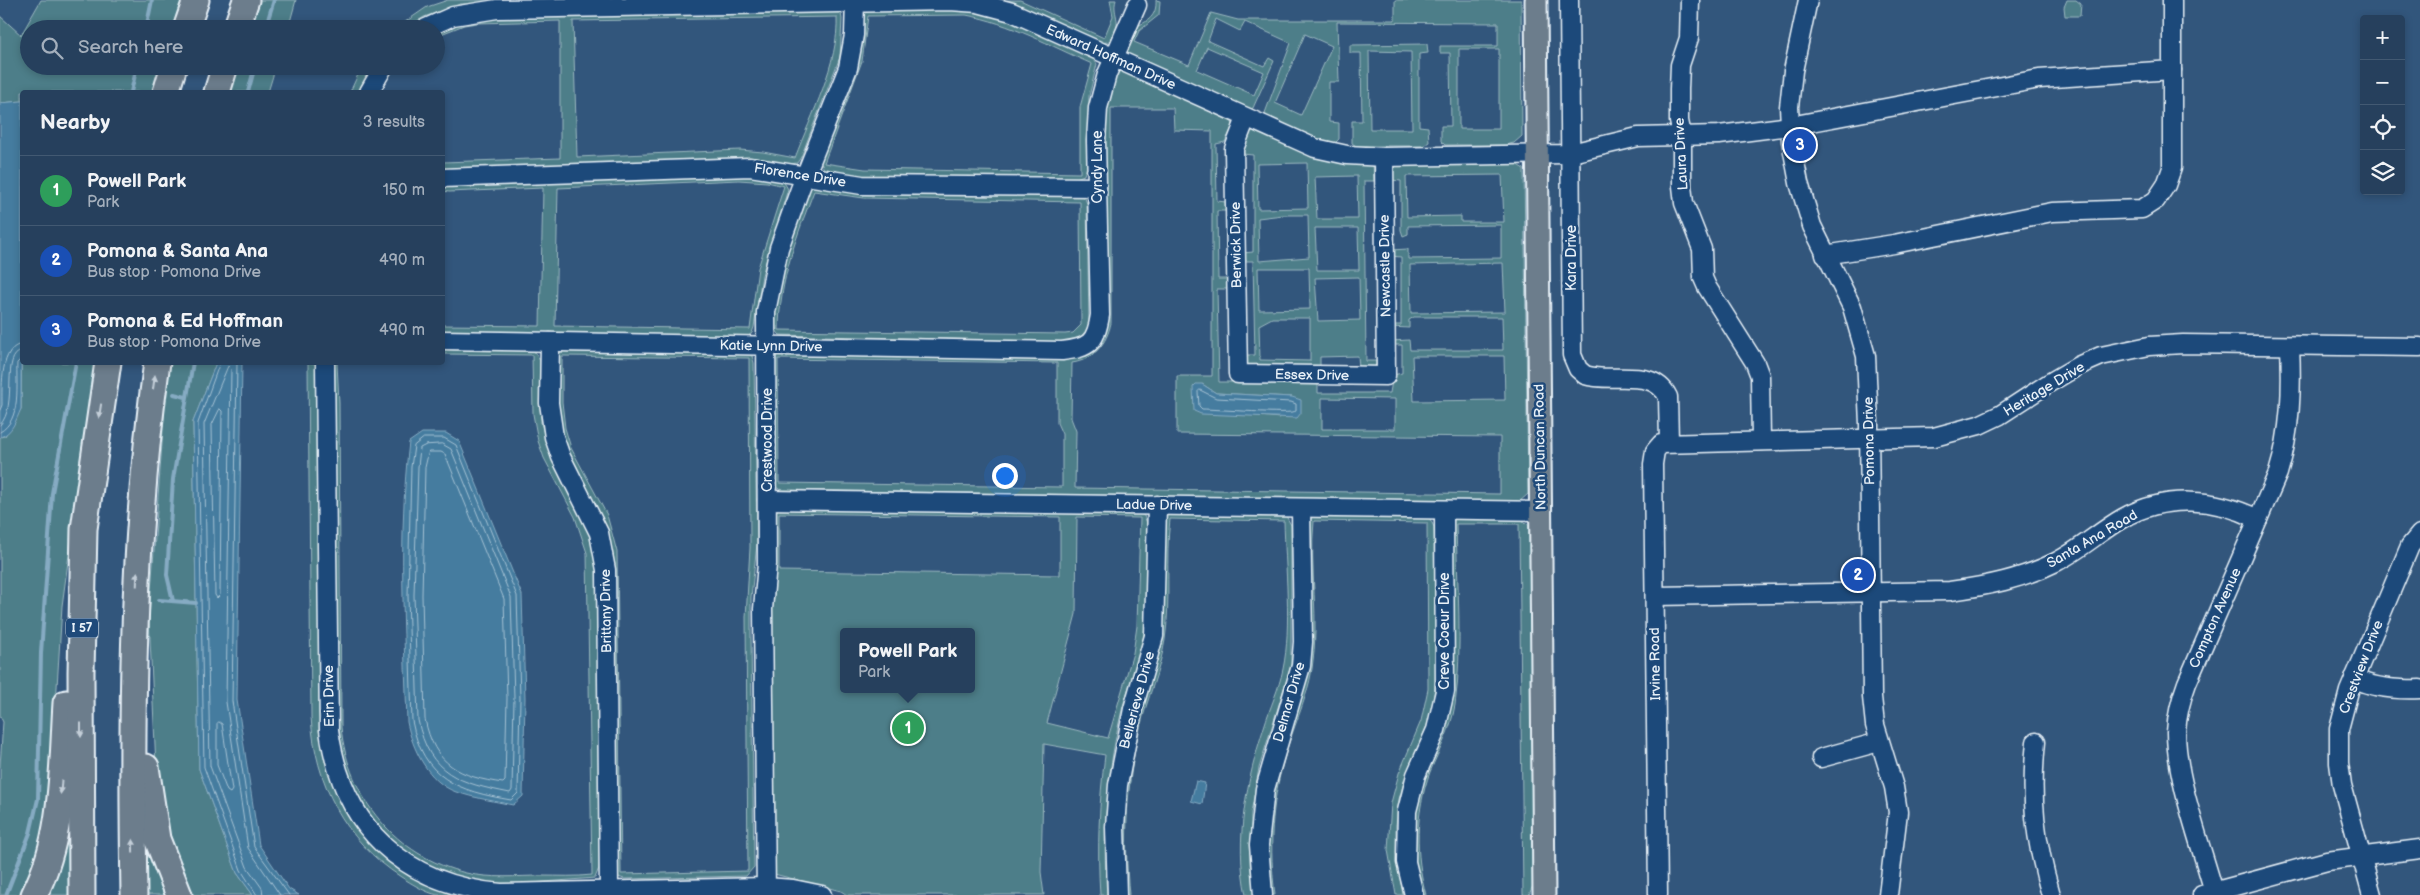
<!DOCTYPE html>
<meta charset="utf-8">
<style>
body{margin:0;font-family:"Balsamiq Sans",sans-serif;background:#324b66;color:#f1f3f6}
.controls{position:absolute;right:15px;top:15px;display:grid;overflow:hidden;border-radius:5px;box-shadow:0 2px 8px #0003}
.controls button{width:45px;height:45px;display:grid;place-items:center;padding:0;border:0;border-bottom:1px solid #425972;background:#26405d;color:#f1f3f6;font:25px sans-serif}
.you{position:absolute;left:1004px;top:475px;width:18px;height:18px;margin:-12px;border:4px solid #fff;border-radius:50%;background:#1a73e8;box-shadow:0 0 0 8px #1a73e833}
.badge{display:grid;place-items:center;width:32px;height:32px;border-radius:50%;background:#8bbbb9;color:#fff;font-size:16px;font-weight:700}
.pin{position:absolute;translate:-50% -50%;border:2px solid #fff;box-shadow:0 1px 5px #0006}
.popup{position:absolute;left:840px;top:628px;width:135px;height:65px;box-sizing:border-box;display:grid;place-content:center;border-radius:5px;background:#26405d;filter:drop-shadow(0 1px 4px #0005);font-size:16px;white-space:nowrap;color:#a4afbc}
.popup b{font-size:19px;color:#f1f3f6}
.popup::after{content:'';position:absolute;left:50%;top:100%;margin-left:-10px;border:10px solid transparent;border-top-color:#26405d}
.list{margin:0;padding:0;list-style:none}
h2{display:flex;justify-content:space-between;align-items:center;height:65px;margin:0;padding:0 20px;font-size:21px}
h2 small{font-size:16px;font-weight:400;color:#a4afbc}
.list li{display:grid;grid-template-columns:32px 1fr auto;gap:15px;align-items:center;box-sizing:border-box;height:70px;padding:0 20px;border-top:1px solid #425972}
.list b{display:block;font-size:19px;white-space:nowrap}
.list p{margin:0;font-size:16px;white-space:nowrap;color:#a4afbc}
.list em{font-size:16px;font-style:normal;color:#a4afbc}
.icon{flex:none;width:28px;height:28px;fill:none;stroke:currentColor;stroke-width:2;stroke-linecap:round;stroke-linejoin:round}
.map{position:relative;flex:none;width:2420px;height:895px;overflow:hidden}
.search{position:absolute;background:#26405d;box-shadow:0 2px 8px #0003;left:20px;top:20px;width:425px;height:55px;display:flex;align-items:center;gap:12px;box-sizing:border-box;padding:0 18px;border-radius:28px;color:#a4afbc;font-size:19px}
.panel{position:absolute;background:#26405d;box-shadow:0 2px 8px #0003;left:20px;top:90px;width:425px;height:275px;border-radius:5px}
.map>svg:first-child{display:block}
.green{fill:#4e7e89;stroke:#9bb8c0;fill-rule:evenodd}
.water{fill:#447c9f;stroke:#86abc3}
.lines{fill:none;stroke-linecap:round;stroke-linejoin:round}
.shore{stroke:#a6c2d4;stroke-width:1}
.stream{stroke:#86abc3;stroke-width:4}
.minor-casing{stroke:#e8f1f8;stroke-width:21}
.major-casing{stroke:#e8f1f8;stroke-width:25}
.highway-casing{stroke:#e8f1f8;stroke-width:29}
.minor{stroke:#1f4a7a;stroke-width:18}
.major{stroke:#6c7d8c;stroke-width:21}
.highway{stroke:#6c7d8c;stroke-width:25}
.oneway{fill:#c3ced8}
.labels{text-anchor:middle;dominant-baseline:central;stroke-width:5;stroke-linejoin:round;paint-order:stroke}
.shield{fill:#1f4a7a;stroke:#acbfd2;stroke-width:1}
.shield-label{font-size:12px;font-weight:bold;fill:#e8f1f8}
.street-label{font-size:14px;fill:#e8f1f8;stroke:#1f4a7a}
</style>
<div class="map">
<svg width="2420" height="895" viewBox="0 0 2420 895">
<rect width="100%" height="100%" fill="#32567c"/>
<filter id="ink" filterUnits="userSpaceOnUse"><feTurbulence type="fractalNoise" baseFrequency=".02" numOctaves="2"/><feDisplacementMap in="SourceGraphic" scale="10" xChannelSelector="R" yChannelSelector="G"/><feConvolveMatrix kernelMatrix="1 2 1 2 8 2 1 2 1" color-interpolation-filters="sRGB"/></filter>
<g filter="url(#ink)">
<g class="green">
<polygon points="41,0 182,0 173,29 29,29 29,66 161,66 153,92 22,92 22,101 0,103 0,16 21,35"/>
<polygon points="258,0 296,0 288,29 247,29"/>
<polygon points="448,0 538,0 460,4 424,17 406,29 395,29 427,7"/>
<path d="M 1001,0 L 1020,0 L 1104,38 L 1113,16 L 1110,0 L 1116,0 C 1111,15 1126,23 1108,42 L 1099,43 Z"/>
<path d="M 1156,0 L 1160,1 L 1159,15 L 1139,31 L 1134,42 L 1189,65 L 1211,13 L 1238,20 L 1395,20 L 1395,0 L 1521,0 L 1522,136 L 1514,143 L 1505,145 L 1445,145 L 1441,141 L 1441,126 L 1451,126 L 1450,53 L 1440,53 L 1440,46 L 1498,46 L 1498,23 L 1337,22 L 1339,82 L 1329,82 L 1329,122 L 1339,123 L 1339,139 L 1334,144 L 1304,135 L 1267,118 L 1265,113 L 1291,43 L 1245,22 L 1240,31 L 1216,19 L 1208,41 L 1264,66 L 1269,58 L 1274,61 L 1253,108 L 1250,110 L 1130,57 L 1125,50 L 1134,27 C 1148,22 1157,16 1156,0 ZM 1305,34 L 1332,46 L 1301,115 L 1275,103 ZM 1207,47 L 1264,72 L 1254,95 L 1197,70 ZM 1459,49 L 1499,49 L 1499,129 L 1459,129 Z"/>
<polygon points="2067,0 2076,0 2081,4 2080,16 2065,16 2064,7"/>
<path d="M 873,9 L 965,9 L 1008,19 L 1092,57 L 1097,64 L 1089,96 L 1087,166 L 1084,175 L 1073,179 L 866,177 L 824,169 L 820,161 L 861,19 L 865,12 ZM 966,15 C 1010,23 1051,46 1092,64 L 1080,107 L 1080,173 L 865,169 L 824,163 L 862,61 L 868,16 Z"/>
<path d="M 834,10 L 841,13 L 842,19 L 840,57 L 801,157 L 797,163 L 790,164 L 757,158 L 737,158 L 443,169 L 443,162 L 560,158 L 560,21 L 477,23 L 464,25 L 436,36 L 436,29 L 464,18 ZM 837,17 C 839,63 811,115 795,158 L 763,152 L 740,150 L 577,157 L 573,21 Z"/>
<path d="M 1427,44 L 1428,53 L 1419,54 L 1419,126 L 1428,127 L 1429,142 L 1423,146 L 1356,146 L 1352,143 L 1352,121 L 1362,121 L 1361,53 L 1350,53 L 1350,45 ZM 1369,51 L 1411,52 L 1412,129 L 1370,129 Z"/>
<polygon points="234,66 276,66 268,92 226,92"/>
<polygon points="362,66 371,66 358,92 350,92"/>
<path d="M 1118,71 L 1127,72 L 1232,122 L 1233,126 L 1225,142 L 1216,144 L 1217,201 L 1226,202 L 1226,211 L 1217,211 L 1218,279 L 1228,279 L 1228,289 L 1217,289 L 1219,382 L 1318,382 L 1318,393 L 1390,393 L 1393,375 L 1402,373 L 1402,345 L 1392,345 L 1391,341 L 1409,340 L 1410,350 L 1503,350 L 1502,317 L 1414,317 L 1409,320 L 1409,328 L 1391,327 L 1391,325 L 1401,325 L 1401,257 L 1390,256 L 1390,250 L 1408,249 L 1408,259 L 1501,258 L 1501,225 L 1408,226 L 1408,234 L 1403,236 L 1401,230 L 1401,181 L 1391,180 L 1391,164 L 1514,163 L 1524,169 L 1528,494 L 1519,502 L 782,490 L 775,487 L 773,365 L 775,356 L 786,352 L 1092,346 L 1102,123 L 1110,77 ZM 1111,108 L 1173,108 L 1174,130 L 1212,131 L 1212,376 L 1177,376 L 1177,434 L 1500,437 L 1500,494 L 1075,488 L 1076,431 L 1071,418 L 1072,363 C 1094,360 1107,343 1111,323 ZM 1502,175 L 1504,222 L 1461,222 L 1461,216 L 1407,217 L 1406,176 ZM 1503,263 L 1505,312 L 1411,313 L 1410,265 ZM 1412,356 L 1504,356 L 1505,400 L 1414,401 ZM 778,359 L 1057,363 L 1057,423 L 1062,434 L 1062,487 L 779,483 ZM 1202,384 L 1216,393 L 1292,397 L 1280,418 L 1238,414 ZM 1322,398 L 1395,399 L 1395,429 L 1322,429 Z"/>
<path d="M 1252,130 L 1373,164 L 1374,181 L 1364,181 L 1366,361 L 1376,361 L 1376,367 L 1359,368 L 1358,356 L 1320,357 L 1320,367 L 1245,365 L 1245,355 L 1255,355 L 1253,261 L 1244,261 L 1243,253 L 1253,252 L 1253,155 L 1242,154 L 1242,144 L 1249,131 ZM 1307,163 L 1308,208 L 1258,209 L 1257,164 ZM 1357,176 L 1358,219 L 1317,219 L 1315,177 ZM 1283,215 L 1308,215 L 1309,257 L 1259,261 L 1258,218 ZM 1315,228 L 1358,228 L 1359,270 L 1317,270 ZM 1258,268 L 1309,268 L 1310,309 L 1259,310 ZM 1359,277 L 1360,320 L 1318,321 L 1315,278 ZM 1272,318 L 1310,318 L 1310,361 L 1260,360 L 1259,325 Z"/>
<path d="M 742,173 L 782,179 L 788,189 L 762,275 L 754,327 L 752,333 L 747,337 L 443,331 L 443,325 L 540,326 L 543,188 L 449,192 L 443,191 L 443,184 ZM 739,180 L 767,182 L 784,186 L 758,268 L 750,329 L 555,326 L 558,188 Z"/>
<path d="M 814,185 L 1076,194 L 1085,198 L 1087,204 L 1089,324 C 1085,335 1079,338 1069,342 L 780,335 C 757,316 800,213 810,187 ZM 814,191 L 864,198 L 1080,202 L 1081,325 L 1073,333 L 1065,334 L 779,330 C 779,282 797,235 814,191 Z"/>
<polygon points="22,316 22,362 95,363 62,606 49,817 39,859 23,895 0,895 0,766 3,722 0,716 0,437 5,436 21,409"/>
<path d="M 443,347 L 528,348 L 536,353 L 540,361 L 541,423 L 550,454 L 588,527 L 597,572 L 599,868 L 595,878 L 506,885 L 467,881 L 438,873 L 400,851 L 362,810 L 335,736 L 330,363 L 337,363 L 339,403 L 341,727 C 348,798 396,856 466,873 C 491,879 517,876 542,876 C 559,876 576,877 592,875 L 587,553 L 575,517 L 544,458 L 538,441 L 533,414 L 532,355 L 443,354 Z"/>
<path d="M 567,349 L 745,352 L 752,356 L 754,363 L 757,544 L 751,597 L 751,637 L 754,867 L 746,876 L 624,879 L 616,876 L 611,588 L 557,426 L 554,359 L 559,352 ZM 562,356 L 749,358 L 750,548 L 746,617 L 748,871 L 621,874 L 617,552 L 607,515 L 571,448 L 565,428 L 562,402 Z"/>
<polygon points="168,363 216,363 193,422 199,769 237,873 253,895 192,895 174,852 157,787 149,618"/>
<path d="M 308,363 L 316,363 L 317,399 L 319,713 C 324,778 345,835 405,870 C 423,882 449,887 469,895 C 459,895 448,895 438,895 C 426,893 411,883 401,877 C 344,840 315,783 311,717 Z"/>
<path d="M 785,506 L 1137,512 L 1144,516 L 1147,523 C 1146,561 1149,602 1143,641 C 1139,663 1129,684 1123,706 C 1107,768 1102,832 1107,895 L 1100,895 C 1097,848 1099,802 1105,755 L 1044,744 L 1041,872 L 1044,895 L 847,895 L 841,891 L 774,874 L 769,678 L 774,509 ZM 779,513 L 1060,517 L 1060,575 L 779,571 ZM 1077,517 L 1140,518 L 1137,626 L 1133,653 L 1108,738 L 1047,723 L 1076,614 ZM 844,632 L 972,632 L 972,689 L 844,689 Z"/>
<path d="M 1176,510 L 1286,516 L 1291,525 L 1291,666 L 1259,768 L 1251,813 L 1250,864 L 1254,895 L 1246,895 C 1234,839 1247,780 1264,727 C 1270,707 1279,689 1283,669 C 1292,627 1285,565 1284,521 L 1170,519 C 1165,559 1171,600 1165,640 C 1160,671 1147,699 1140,728 C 1126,783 1124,839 1129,895 L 1122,895 L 1119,854 L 1133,729 L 1161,522 L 1166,515 Z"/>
<path d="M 1315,515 L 1420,515 L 1430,519 L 1434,527 L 1436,679 L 1431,716 L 1407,772 L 1399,799 L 1396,825 L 1396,853 L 1403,895 L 1396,895 L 1388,850 L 1391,803 L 1399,773 L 1421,721 L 1428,689 L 1427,523 L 1314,521 C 1309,569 1320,620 1312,669 C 1307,700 1292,729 1284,760 C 1271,804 1269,849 1275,895 L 1268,895 L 1266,811 L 1302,680 L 1310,518 Z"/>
<path d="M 1461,515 L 1519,518 L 1529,525 L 1533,885 L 1529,895 L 1523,895 L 1519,524 L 1456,524 C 1457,580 1463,650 1455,705 C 1451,730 1439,750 1430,772 C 1415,813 1415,854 1426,895 L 1420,895 L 1413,874 L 1411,815 L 1442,728 L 1452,521 Z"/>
<polygon points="68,805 70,895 42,895"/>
<polygon points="146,823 169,895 146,895"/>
</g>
<g class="water">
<path d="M 22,101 L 21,409 C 16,420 12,434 0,437 L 0,103 Z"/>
<polygon points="216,363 242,363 237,700 259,845 289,889 299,895 253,895 237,873 199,769 193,422"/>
<polygon points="1196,384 1202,384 1216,393 1292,397 1301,400 1301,413 1297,418 1201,414 1194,411 1193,387"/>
<path d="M 422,433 L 446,433 L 459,441 L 522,595 L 525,698 L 523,796 L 513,805 C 494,801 474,798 456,792 C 428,782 412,748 407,722 C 404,629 398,535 409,442 Z"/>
<polygon points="1196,781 1205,783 1202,804 1191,801"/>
</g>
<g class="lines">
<g class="shore">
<polyline points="220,362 198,423 204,767 241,870 257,895"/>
<polyline points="237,362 232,701 254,847 289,895"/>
<path d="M 1200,390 L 1216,398 L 1291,402 L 1296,404 L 1296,411 C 1291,415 1216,409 1202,409 L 1199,406 L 1198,392 Z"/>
<polygon points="220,409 222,411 220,595 217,598 215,595 212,425"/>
<path d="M 0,410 L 2,405 C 2,385 0,347 22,344"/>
<path d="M 0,425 C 19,405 0,355 22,351"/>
<path d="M 0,432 C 22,420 16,384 17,363 L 22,358"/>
<path d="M 424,438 L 444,438 L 456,445 L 517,596 L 520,698 L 518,793 L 511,800 C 458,791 423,779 412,721 L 408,596 L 411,467 L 414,446 Z"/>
<path d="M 442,444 L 451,449 L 511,597 L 514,698 L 512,790 L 510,793 C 460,783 429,775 418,720 L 414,595 L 418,467 L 420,448 L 426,445 Z"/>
<path d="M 429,452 L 441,452 L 445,454 L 504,599 L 507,698 L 505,781 L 503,783 C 460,777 434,765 425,719 L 422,595 L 425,468 Z"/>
<polygon points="219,722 222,724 232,790 230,793 227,791 217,765 217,724"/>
<polyline points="263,895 262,888 247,867 210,766 204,424 228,366 231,369 226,702 248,848 280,895"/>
</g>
<g class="stream">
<polyline points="146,29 152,0"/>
<polyline points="265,29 274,0"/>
<polyline points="131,92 137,66"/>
<polyline points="248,92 255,66"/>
<polyline points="174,394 186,397"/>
<polyline points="159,600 196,603"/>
<polyline points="173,601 167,575 173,479 193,362"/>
<polyline points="6,895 30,833 38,799 41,653 52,493 76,362"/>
</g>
<defs>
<g id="minor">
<path d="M 1569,0 L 1572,355 L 1578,369 L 1585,375 C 1612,384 1653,366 1668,397 L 1669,442"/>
<polyline points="1690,0 1689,38 1680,65 1679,89 1679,121 1682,135 1682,186 1684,203 1702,249 1703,278 1707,287 1755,363 1760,376 1761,441"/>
<polyline points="1808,0 1793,71 1789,107 1791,141 1799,183 1812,226 1852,307 1866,356 1869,424 1872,697 1875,725 1894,787 1898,812 1888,895"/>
<polyline points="424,29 453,16 497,9 950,1 978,3 1012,12 1315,148 1347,155 1384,157 1567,154 1638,137 1719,135 1790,126 2039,79 2172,70"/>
<polyline points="369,92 384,66"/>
<polyline points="1246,118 1234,149 1238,374 1386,376 1384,157"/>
<polyline points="442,178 750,167 862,185 1097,187"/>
<polyline points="1825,255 1894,244 2052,212 2142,209 2156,200 2166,185 2172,168 2172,0"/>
<path d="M 442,340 L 1062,351 C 1089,348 1096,343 1100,315 L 1096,141 L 1098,108 L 1107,74 L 1137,5"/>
<polyline points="550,342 549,403 554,437 561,457 599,533 606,570 609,890"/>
<path d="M 325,362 L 329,730 C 342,827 404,885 501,893 L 766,887 L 793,889 L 822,895"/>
<polyline points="767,500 1541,511"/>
<path d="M 1655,596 L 1950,591 C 1987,586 2022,579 2056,562 C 2080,550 2100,531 2123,518 C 2166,494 2215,498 2258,519"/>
<path d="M 2354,678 C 2374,689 2398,690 2420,689"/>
<path d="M 2036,742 C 2030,799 2035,840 2051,895"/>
<polyline points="1821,758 1879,742"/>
<path d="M 2214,892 C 2201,845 2176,779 2176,732 C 2177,715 2181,699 2187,683 L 2278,473 C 2291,431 2292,389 2290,346"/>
<polyline points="766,895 763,609 767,564 766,312 779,248 800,189 848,68 854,35 855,0"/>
<polyline points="1117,895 1115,827 1118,785 1133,709 1154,636 1157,505"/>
<polyline points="1263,895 1259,845 1265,789 1301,666 1303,642 1301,508"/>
<polyline points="1414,895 1406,862 1407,811 1416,775 1436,730 1445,691 1444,510"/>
<polyline points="1658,895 1653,464 1655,451 1661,444 1934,437 1979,425 2000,415 2049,383 2078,366 2101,356 2149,346 2183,344 2420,347"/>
<polyline points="2202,895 2327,861 2420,849"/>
<polyline points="2372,895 2342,785 2339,763 2339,729 2349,691 2410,546 2420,534"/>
</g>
<polyline id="major" points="1536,0 1544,895"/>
<g id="highway">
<polyline points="186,29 196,0"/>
<polyline points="236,29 246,0"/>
<polyline points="166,92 174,66"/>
<polyline points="217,92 225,66"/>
<polyline points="146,767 157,839 179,895"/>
<path d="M 34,895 C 64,837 62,766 66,703"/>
<polyline points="82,895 81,672 84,529 108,362"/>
<path d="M 134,895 C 131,717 132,539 157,362"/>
</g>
</defs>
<use href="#minor" class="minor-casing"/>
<use href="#major" class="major-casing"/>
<use href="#highway" class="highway-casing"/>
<use href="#minor" class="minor"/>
<use href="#major" class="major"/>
<use href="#highway" class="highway"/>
</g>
<defs><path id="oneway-solid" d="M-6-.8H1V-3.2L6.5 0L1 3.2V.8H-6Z" transform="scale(1.25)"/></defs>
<g class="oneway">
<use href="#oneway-solid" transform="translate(154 382) rotate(-82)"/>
<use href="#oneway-solid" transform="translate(100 411) rotate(99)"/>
<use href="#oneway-solid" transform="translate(137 579) rotate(-88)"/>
<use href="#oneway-solid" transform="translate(81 730) rotate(90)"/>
<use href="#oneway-solid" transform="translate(61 787) rotate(94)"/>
<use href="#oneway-solid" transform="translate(133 846) rotate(-91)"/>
</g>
</g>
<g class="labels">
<rect class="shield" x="66" y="618.5" width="32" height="19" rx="4"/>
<g class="shield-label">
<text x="82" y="628">I 57</text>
</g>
<g class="street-label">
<text transform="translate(1111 57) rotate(24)">Edward Hoffman Drive</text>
<text transform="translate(1681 154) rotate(-93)">Laura Drive</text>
<text transform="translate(1097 167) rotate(-90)">Cyndy Lane</text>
<text transform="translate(800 175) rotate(9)">Florence Drive</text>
<text transform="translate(1236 245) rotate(-91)">Berwick Drive</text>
<text transform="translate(1571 258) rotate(-90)">Kara Drive</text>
<text transform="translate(1385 266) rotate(-91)">Newcastle Drive</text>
<text transform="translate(771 346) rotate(1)">Katie Lynn Drive</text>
<text transform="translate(1312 375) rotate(1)">Essex Drive</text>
<text transform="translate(2044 389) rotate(-31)">Heritage Drive</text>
<text transform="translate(767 440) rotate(-90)">Crestwood Drive</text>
<text transform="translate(1869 441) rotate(-91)">Pomona Drive</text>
<text transform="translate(1540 447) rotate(-91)">North Duncan Road</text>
<text transform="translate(1154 505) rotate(1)">Ladue Drive</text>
<text transform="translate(2092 539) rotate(-30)">Santa Ana Road</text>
<text transform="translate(606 611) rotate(-91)">Brittany Drive</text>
<text transform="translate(2215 618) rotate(-66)">Compton Avenue</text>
<text transform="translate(1444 631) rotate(-90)">Creve Coeur Drive</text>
<text transform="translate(1655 664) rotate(-91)">Irvine Road</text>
<text transform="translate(2361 667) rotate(-69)">Crestview Drive</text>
<text transform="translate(329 696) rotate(-91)">Erin Drive</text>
<text transform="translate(1137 700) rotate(-75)">Bellerieve Drive</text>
<text transform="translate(1289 702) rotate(-74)">Delmar Drive</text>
</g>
</g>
</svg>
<div class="controls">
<button>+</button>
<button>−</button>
<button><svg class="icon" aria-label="locate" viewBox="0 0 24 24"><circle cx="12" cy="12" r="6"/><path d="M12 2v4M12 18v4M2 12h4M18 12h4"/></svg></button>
<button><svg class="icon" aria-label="layers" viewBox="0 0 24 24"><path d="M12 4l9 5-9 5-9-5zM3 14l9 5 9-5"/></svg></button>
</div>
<div class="you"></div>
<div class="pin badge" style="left:908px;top:728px;background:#2e9e5b">1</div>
<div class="popup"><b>Powell Park</b>Park</div>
<div class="pin badge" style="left:1858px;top:575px;background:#1a4fb4">2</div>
<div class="pin badge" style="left:1800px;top:145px;background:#1a4fb4">3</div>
<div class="search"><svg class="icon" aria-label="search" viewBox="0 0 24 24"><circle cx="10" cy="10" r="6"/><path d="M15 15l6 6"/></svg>Search here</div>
<section class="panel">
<h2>Nearby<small>3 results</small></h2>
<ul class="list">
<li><span class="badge" style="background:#2e9e5b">1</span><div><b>Powell Park</b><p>Park</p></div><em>150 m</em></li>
<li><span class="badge" style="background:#1a4fb4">2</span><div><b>Pomona &amp; Santa Ana</b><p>Bus stop · Pomona Drive</p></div><em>490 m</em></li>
<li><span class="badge" style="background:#1a4fb4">3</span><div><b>Pomona &amp; Ed Hoffman</b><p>Bus stop · Pomona Drive</p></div><em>490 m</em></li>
</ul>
</section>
</div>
